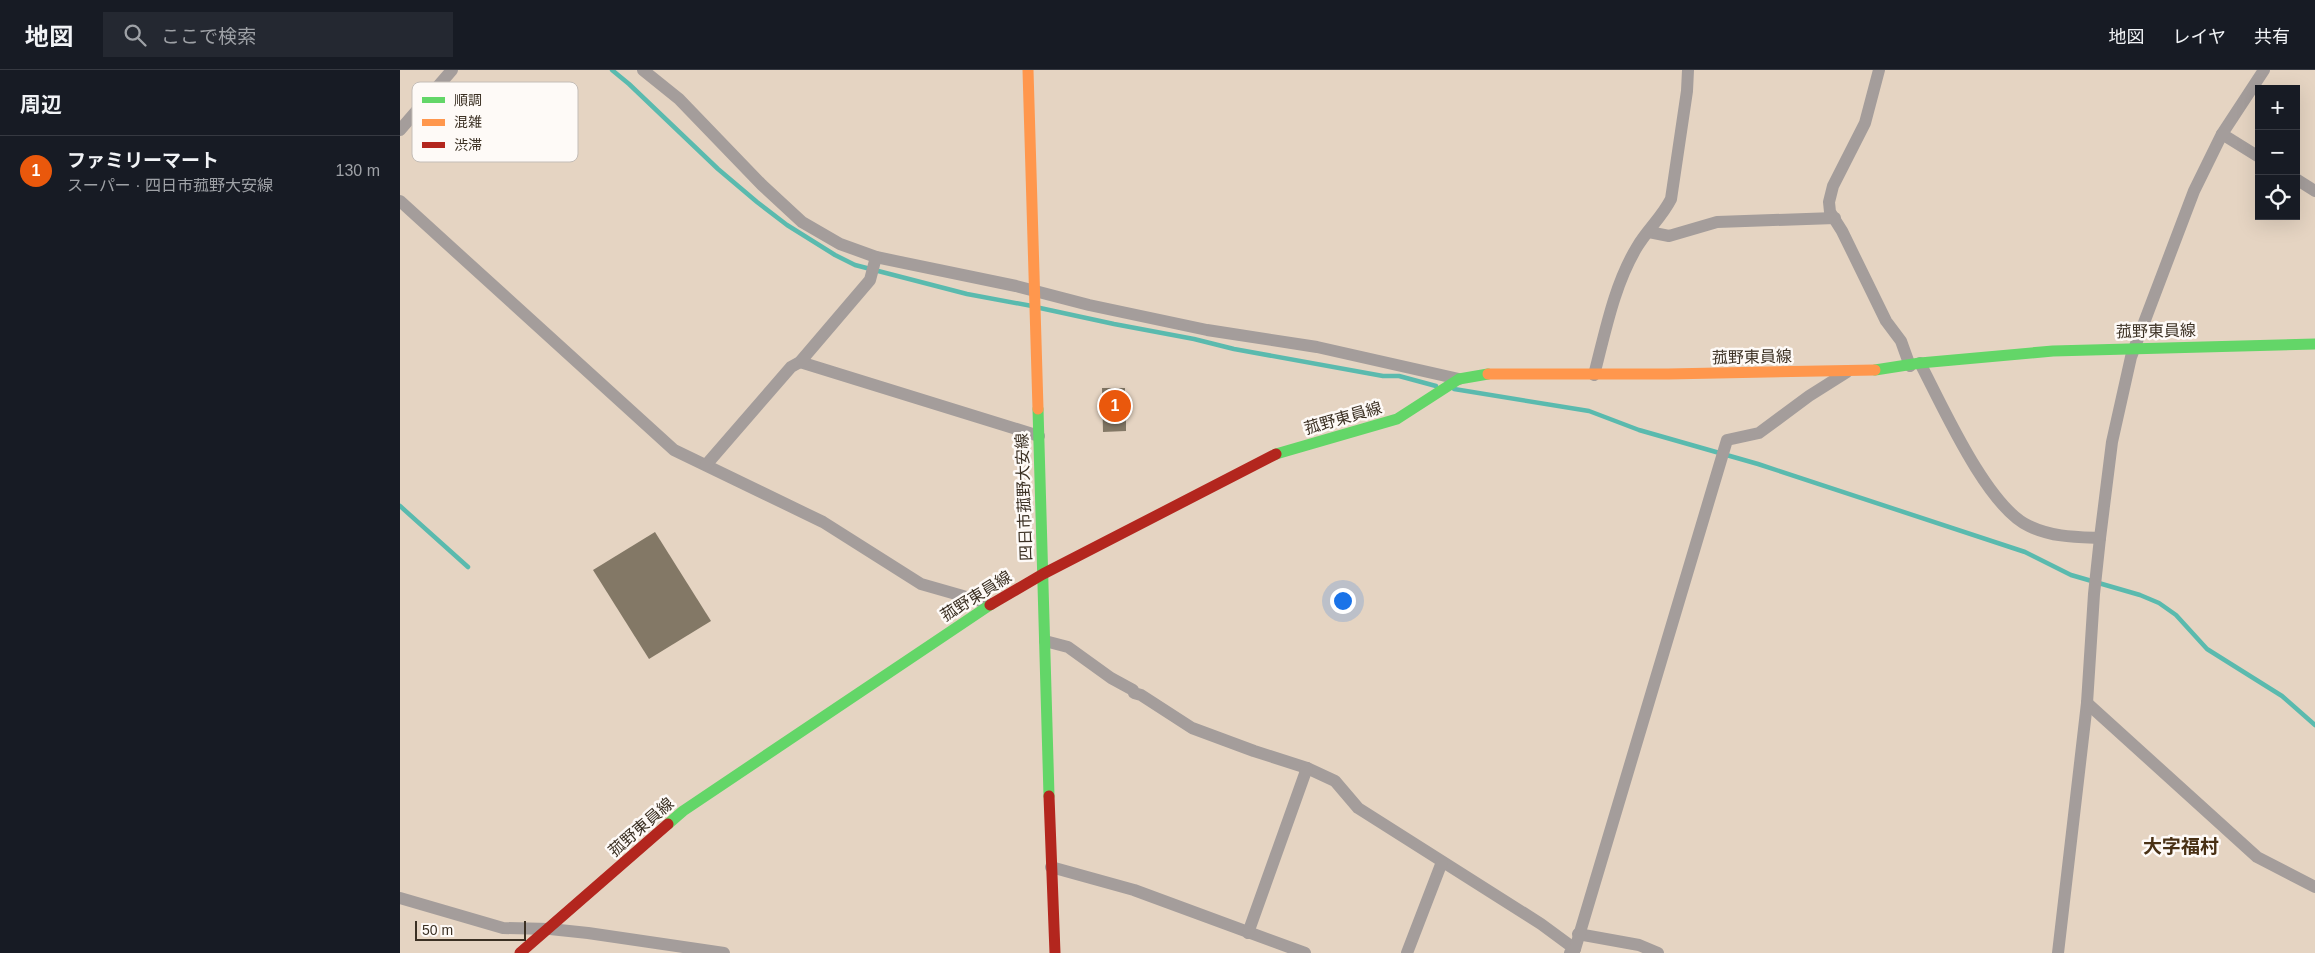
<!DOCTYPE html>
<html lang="ja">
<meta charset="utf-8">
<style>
body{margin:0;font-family:Arial,"Noto Sans JP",sans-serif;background:#242831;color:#f1f3f6}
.controls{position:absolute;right:15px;top:15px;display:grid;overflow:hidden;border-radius:0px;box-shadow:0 5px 20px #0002}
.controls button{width:45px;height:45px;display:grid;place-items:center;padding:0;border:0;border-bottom:1px solid #363941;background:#171b24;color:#f1f3f6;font:25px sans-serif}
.scale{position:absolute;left:15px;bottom:12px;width:111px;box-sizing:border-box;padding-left:5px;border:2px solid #3b3023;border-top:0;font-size:14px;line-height:18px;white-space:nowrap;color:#3b3023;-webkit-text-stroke:4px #fefaf7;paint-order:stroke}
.you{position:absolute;left:942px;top:530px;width:18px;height:18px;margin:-12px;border:4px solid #fff;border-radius:50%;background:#1a73e8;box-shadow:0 0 0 8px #1a73e833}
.badge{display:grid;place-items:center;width:32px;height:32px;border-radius:50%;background:#ea580c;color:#fff;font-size:16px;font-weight:700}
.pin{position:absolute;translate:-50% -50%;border:2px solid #fff;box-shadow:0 1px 5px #0006}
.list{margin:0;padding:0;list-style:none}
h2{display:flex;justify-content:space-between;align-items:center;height:65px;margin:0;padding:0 20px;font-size:21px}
h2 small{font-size:16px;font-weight:400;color:#9ea1a6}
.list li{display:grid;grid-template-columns:32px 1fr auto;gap:15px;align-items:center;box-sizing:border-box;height:70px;padding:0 20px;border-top:1px solid #363941}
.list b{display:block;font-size:19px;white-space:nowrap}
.list p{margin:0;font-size:16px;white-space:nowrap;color:#9ea1a6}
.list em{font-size:16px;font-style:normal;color:#9ea1a6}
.icon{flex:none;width:28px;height:28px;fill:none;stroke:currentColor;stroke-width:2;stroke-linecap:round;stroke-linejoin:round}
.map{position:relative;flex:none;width:1915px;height:883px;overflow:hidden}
header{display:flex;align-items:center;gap:30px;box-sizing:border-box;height:70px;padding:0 25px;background:#171b24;border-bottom:1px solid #363941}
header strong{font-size:24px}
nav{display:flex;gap:28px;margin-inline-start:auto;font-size:18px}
.search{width:350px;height:45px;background:#242831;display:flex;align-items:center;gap:12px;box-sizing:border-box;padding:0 18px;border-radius:0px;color:#9ea1a6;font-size:19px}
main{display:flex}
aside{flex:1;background:#171b24}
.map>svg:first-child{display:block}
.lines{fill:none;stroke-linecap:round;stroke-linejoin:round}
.stream{stroke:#5abaae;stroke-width:4.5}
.building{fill:#837866}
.street{stroke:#a49d9b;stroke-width:12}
.fast{stroke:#63d668;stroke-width:11}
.slow{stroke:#ff974d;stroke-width:11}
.jam{stroke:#b3261e;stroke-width:11}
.labels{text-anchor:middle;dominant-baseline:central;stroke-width:5;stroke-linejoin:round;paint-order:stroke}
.street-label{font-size:16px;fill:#3b3023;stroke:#fefaf7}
.quarter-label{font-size:19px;font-weight:bold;fill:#493115;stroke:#fefaf7}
.key{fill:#fefaf7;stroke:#c4bdb7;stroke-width:1}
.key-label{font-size:14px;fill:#3b3023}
</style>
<header>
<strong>地図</strong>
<div class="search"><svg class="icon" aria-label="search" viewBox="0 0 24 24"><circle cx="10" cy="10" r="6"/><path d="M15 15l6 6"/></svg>ここで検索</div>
<nav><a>地図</a><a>レイヤ</a><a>共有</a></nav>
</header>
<main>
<aside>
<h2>周辺<small></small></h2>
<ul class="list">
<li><span class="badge">1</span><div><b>ファミリーマート</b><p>スーパー · 四日市菰野大安線</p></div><em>130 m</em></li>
</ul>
</aside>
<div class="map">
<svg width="1915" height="883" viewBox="0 0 1915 883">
<rect width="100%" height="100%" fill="#e5d4c2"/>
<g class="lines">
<g class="stream">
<polyline points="212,0 229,14 318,99 357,132 387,155 435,185 455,195 567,224 632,236"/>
<polyline points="640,238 714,254 794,269 834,279 983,306 999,306 1036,316"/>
<polyline points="1054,319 1189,341 1239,360 1358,394 1625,482 1671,505 1740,525 1759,533 1776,545 1807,579 1882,626 1915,655"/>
<polyline points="0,436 68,497"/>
</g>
</g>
<g class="building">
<polygon points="702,318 725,318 725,329 728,329 729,342 726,342 726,361 703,362"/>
<polygon points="255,462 311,551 249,589 193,500"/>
</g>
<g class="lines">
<g class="street">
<polyline points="243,0 279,29 362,115 402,152 440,174 476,187 616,216 689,235 807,260 917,277 1059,309"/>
<polyline points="1479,0 1465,53 1433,116 1429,132 1430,142 1442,161 1486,251 1501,271 1510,296"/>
<polyline points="0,60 52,0"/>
<polyline points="1822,64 1859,87"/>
<polyline points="1896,109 1915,121"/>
<polyline points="0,131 274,380 423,452 521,514 591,534"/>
<polyline points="1249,162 1269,166 1317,152 1435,148"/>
<polyline points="400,292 639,366"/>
<path d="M 1520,293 C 1542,335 1587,437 1629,456 C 1652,467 1675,467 1700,468"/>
<path d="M 1194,305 C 1205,263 1214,215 1237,177 C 1247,160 1262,147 1271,129 L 1287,21 L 1288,0"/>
<polyline points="306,395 391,297 400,292 470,210 476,187"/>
<polyline points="645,571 668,577 711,608 733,620 734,623 741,625 792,658 854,681 907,698 935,711 958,738 1141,854 1175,879"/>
<polyline points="1687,633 1857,787 1915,817"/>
<polyline points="651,797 734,820 905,883"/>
<polyline points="0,828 103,858 150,859 188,863 324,883"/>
<polyline points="848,863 907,698"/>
<polyline points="1178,864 1239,875 1258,883"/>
<polyline points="1007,883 1042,792"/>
<polyline points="1170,883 1175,879 1327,370 1359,363 1409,326 1447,302"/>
<polyline points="1658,883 1687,633 1694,524 1700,468 1712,372 1731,287 1794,121 1822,64 1864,0"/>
</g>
<g class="fast">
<polyline points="1475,300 1520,293 1653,281 1915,274"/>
<polyline points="638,339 649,726"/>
<polyline points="876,384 997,349 1059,309 1088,304"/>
<polyline points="268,754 283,741 590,535"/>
</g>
<g class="slow">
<polyline points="628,0 638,339"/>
<polyline points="1088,304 1268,304 1475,300"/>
</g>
<g class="jam">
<polyline points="590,535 643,504 876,384"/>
<polyline points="649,726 655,883"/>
<polyline points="120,883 268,754"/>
</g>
</g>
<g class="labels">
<g class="street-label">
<text transform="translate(1756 261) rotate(-1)">菰野東員線</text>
<text transform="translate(1352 287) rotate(-1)">菰野東員線</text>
<text transform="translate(943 348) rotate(-16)">菰野東員線</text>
<text transform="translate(624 427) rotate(-92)">四日市菰野大安線</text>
<text transform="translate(576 526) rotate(-32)">菰野東員線</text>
<text transform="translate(241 757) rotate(-41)">菰野東員線</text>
</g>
<g class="quarter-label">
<text x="1781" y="776">大字福村</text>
</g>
</g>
<rect x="12" y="12" width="166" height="80" rx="8" class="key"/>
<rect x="22" y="27" width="23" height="6" fill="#63d668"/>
<rect x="22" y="49" width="23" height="7" fill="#ff974d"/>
<rect x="22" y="72" width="23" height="6" fill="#b3261e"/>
<g class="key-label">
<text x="54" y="35">順調</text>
<text x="54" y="57">混雑</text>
<text x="54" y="80">渋滞</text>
</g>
</svg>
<div class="controls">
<button>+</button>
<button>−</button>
<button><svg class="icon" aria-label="locate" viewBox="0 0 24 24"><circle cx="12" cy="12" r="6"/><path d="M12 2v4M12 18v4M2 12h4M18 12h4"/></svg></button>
</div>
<div class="scale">50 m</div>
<div class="you"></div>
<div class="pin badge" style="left:715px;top:336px">1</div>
</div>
</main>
